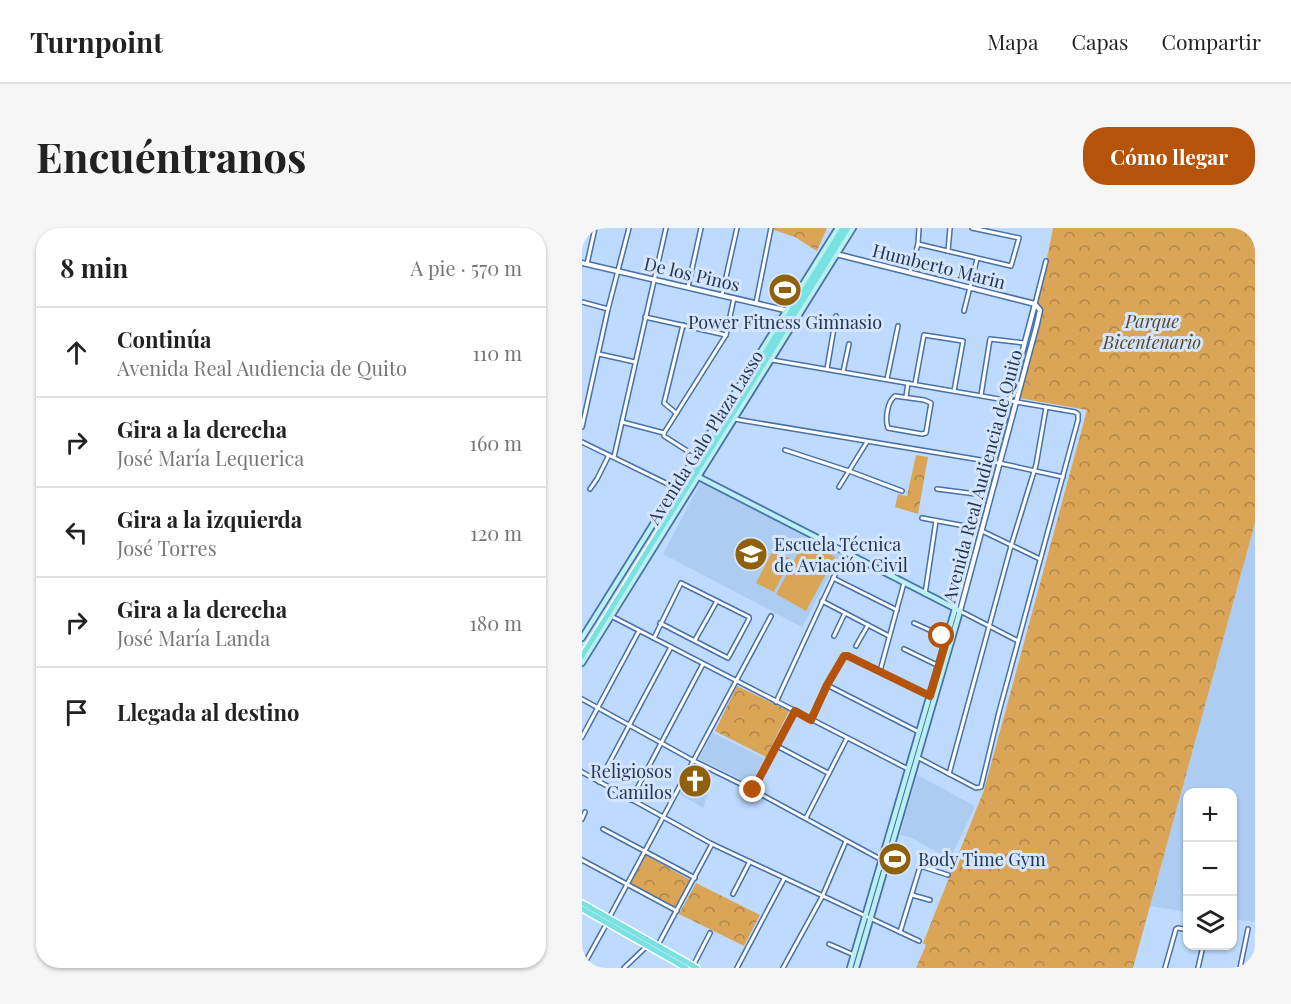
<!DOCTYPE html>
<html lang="es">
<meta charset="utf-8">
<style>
body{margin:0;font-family:"Playfair Display",serif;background:#f6f6f6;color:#222}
.controls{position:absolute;right:18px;bottom:18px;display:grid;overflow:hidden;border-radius:12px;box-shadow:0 2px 4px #0004}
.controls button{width:54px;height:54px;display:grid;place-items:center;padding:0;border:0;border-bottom:2px solid #e0e0e0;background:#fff;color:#222;font:30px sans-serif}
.stop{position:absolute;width:18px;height:18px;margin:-14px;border:4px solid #b45309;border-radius:50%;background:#fff}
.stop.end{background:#b45309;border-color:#fff;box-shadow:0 2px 6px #0008}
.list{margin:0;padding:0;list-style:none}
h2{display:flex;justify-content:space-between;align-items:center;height:78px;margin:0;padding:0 24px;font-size:26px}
h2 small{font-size:20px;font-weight:400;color:#767676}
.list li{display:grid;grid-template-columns:39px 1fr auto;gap:18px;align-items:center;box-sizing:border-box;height:90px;padding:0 24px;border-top:2px solid #e0e0e0}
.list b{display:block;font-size:22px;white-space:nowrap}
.list p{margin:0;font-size:20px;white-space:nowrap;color:#767676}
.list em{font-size:20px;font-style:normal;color:#767676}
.icon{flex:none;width:33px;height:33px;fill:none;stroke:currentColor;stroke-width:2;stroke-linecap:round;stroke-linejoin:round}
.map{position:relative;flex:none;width:673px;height:740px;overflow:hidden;border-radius:24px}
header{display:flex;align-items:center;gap:36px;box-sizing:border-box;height:84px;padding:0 30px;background:#fff;border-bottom:2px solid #e0e0e0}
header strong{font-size:28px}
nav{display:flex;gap:33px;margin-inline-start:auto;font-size:21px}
.intro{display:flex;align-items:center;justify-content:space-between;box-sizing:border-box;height:144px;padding:0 36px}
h1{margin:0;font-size:42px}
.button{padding:15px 27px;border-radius:24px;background:#b45309;color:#fff;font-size:21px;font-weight:700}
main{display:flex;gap:36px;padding:0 36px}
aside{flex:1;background:#fff;border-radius:24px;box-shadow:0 2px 4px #0004}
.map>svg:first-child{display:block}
.built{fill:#adccf2}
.grass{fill:#daa557}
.park{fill:url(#park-crowns)}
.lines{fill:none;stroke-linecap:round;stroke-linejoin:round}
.minor-casing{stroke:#4771a7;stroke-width:6}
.tertiary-casing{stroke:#4771a7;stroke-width:7}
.secondary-casing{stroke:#4771a7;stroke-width:8}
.primary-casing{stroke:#fff;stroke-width:8}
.minor{stroke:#fff;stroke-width:3}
.tertiary{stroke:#fff;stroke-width:4}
.secondary{stroke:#bcf0f0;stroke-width:4.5}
.primary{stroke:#79e1e1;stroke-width:5}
.route{stroke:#b45309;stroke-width:8}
.labels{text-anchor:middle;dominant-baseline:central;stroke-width:6;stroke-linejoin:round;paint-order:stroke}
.street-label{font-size:18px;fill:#23364d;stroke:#d4e6ff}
.park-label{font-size:18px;font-style:italic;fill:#5c4523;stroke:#d4e6ff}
.poi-label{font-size:18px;fill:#23364d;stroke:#d4e6ff;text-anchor:start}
</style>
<header>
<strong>Turnpoint</strong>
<nav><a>Mapa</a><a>Capas</a><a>Compartir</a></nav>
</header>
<div class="intro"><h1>Encuéntranos</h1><a class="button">Cómo llegar</a></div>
<main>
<aside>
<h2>8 min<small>A pie · 570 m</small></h2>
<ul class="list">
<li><svg class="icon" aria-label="ahead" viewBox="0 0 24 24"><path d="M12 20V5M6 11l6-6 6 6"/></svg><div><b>Continúa</b><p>Avenida Real Audiencia de Quito</p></div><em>110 m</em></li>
<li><svg class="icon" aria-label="right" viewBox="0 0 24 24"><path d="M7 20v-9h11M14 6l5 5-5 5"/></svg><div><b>Gira a la derecha</b><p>José María Lequerica</p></div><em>160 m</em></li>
<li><svg class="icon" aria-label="left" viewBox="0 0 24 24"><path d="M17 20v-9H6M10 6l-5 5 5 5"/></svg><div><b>Gira a la izquierda</b><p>José Torres</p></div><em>120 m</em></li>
<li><svg class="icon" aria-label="right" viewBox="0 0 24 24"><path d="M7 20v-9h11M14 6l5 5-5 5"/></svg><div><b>Gira a la derecha</b><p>José María Landa</p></div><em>180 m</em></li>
<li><svg class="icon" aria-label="arrive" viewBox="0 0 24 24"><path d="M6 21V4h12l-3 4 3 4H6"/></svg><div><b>Llegada al destino</b></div></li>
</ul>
</aside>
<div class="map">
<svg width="673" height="740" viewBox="0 0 673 740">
<defs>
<pattern id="park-crowns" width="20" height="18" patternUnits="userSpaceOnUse" patternTransform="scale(1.5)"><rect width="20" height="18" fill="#daa557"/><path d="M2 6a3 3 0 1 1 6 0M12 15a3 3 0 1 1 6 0" fill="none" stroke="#b0874a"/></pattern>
</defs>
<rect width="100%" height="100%" fill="#bedafe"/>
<g class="built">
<polygon points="119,254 258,327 220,399 81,326"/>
<polygon points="673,295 673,694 651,691 650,564 606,564 605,684 568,678"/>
<polygon points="130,505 182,530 169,556 117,531"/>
<polygon points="335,547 393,578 368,631 328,609 318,607"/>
<polygon points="106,554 126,566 121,580 98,566"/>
</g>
<g class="grass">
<polygon points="223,312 253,329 224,383 194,366"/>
<polygon points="191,322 209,331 192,364 174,355"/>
</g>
<g class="park">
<polygon points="192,0 245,0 235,23 213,9 192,2"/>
<polygon points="471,0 673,0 673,295 551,740 334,740 344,717 341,715 402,562 505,182 437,170"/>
<polygon points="334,227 346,229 336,286 313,279 316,266 325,268"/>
<polygon points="155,458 207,483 184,529 133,503"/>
<polygon points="64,627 108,652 93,680 48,656"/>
<polygon points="114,655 178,687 162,718 97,686"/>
</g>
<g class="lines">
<defs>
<g id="minor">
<polyline points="336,16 429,38 437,10 390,0"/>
<polyline points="366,23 368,0"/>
<polyline points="5,36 13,0"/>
<polyline points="328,44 336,16 337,0"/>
<polyline points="106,59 119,0"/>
<polyline points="140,67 155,0"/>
<polyline points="0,74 26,81"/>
<polyline points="174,75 189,0"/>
<polyline points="453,76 464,33"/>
<polyline points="382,83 395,31"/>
<polyline points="63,89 144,107"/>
<polyline points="17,126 53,134"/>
<polyline points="190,132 493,184 496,186 496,192 417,484 399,559 394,560 335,529"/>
<polyline points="245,141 254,88"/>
<polyline points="261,144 267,116"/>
<polyline points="305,151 316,98"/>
<polyline points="333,156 342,107 381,113 372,163"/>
<polyline points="399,167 408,111 442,115"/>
<path d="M 313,168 L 342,172 L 349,175 L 344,205 L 340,206 L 306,200 C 303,191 305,174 313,168 Z"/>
<polyline points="324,169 326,155"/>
<polyline points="94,185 82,175 101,97"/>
<polyline points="152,191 417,235 481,249"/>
<polyline points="40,194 82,205"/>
<polyline points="0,199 26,81 47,0"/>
<polyline points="82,205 144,107 152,70"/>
<polyline points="82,205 82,208 107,224"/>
<polyline points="0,214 94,260"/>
<polyline points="203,222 267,243 320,263"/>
<polyline points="32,229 84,0"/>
<polyline points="257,259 285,214"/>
<polyline points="8,261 15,251 27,227"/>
<polyline points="355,261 402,267"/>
<polyline points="340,290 394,300"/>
<polyline points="400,303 458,331"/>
<polyline points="251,350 315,382"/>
<polyline points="343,366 354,293"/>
<polyline points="240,373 307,408"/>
<polyline points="378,383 436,413"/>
<polyline points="29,388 326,541"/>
<polyline points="332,395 365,410"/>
<polyline points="252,408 263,385"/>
<polyline points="72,410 99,355 167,389 167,391 146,430 78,395"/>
<polyline points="113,412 135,373"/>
<polyline points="274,418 286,397"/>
<polyline points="322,421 357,438"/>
<polyline points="298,443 322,355"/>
<polyline points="245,457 337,504"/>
<polyline points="0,471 112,533 171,562 300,632"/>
<polyline points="194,474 263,325"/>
<polyline points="230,491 245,457 262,428 264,427 348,468"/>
<polyline points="0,509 57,403"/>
<polyline points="195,518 246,545"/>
<polyline points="0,544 130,616 337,713"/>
<polyline points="367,546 429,318 454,237 464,180"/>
<polyline points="17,554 89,419"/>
<polyline points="171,561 213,483"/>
<polyline points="49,572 121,436"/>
<polyline points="224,590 265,510"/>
<polyline points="0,591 3,584"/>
<polyline points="21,601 113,650"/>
<polyline points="0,632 95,683"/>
<polyline points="338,638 366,647"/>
<polyline points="151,666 167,635"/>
<polyline points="330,667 348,672"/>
<polyline points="27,690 189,388"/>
<polyline points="318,704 342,626"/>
<polyline points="247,716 272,727"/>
<polyline points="76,717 130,616"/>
<polyline points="0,740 25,695"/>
<polyline points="42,740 64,719"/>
<polyline points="110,740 128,705"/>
<polyline points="155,740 202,651"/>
<polyline points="201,740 240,669 264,613"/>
<polyline points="583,740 594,701 596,700 606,702"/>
<polyline points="616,740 621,718"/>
<polyline points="658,740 666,701"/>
<polyline points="672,740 673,737"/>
</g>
<g id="tertiary">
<polyline points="254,26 453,76"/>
<polyline points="0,35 207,83"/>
<polyline points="373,381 453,76"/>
<polyline points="378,383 455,96 458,82 453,76"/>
</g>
<g id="secondary">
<polyline points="105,243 378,383 274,740"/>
<polyline points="0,410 256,0"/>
<polyline points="0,435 271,0"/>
<polyline points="268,740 373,381"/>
</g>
<g id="primary">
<polyline points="92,271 261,0"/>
<polyline points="0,428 266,0"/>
<polyline points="0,675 115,740"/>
<polyline points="0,681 104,740"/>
</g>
</defs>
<use href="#minor" class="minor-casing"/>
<use href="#tertiary" class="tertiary-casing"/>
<use href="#secondary" class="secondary-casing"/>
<use href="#primary" class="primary-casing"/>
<use href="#minor" class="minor"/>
<use href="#tertiary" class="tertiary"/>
<use href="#secondary" class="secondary"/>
<use href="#primary" class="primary"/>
</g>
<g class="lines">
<polyline class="route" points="171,562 213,483 229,492 245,457 262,428 266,428 348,468 365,410 360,408"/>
</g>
<defs>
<symbol id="stadium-disc" viewBox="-11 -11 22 22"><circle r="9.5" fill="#90610c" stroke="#d4e6ff"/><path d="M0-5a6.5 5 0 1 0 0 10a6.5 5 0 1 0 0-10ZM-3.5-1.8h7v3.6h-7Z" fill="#fff"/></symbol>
<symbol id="university-disc" viewBox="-11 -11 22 22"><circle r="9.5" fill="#90610c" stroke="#d4e6ff"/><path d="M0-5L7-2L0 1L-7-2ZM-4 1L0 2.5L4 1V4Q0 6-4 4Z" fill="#fff"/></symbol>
<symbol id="church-disc" viewBox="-11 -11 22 22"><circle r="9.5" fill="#90610c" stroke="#d4e6ff"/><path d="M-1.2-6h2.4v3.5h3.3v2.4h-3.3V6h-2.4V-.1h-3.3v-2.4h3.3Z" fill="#fff"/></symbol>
</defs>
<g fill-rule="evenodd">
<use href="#stadium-disc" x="184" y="43" width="38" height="38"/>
<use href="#university-disc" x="150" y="307" width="38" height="38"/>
<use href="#church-disc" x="94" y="534" width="38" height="38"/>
<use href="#stadium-disc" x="294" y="612" width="38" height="38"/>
</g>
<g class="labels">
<g class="street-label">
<text transform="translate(357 38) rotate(14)">Humberto Marin</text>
<text transform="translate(110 46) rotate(13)">De los Pinos</text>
<text transform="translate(123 209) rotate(-58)">Avenida Galo Plaza Lasso</text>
<text transform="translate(400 248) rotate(-75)">Avenida Real Audiencia de Quito</text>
</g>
<g class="park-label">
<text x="570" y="93">Parque<tspan x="570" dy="21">Bicentenario</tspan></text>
</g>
<g class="poi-label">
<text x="203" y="94" text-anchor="middle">Power Fitness Gimnasio</text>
<text x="192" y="316">Escuela Técnica<tspan x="192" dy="21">de Aviación Civil</tspan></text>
<text x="90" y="543" text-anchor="end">Religiosos<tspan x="90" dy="21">Camilos</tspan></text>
<text x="336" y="631">Body Time Gym</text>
</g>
</g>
</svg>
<div class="controls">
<button>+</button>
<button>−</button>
<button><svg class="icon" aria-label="layers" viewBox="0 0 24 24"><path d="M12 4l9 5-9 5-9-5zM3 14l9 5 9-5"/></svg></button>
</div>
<div class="stop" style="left:360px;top:408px"></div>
<div class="stop end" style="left:171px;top:562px"></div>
</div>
</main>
